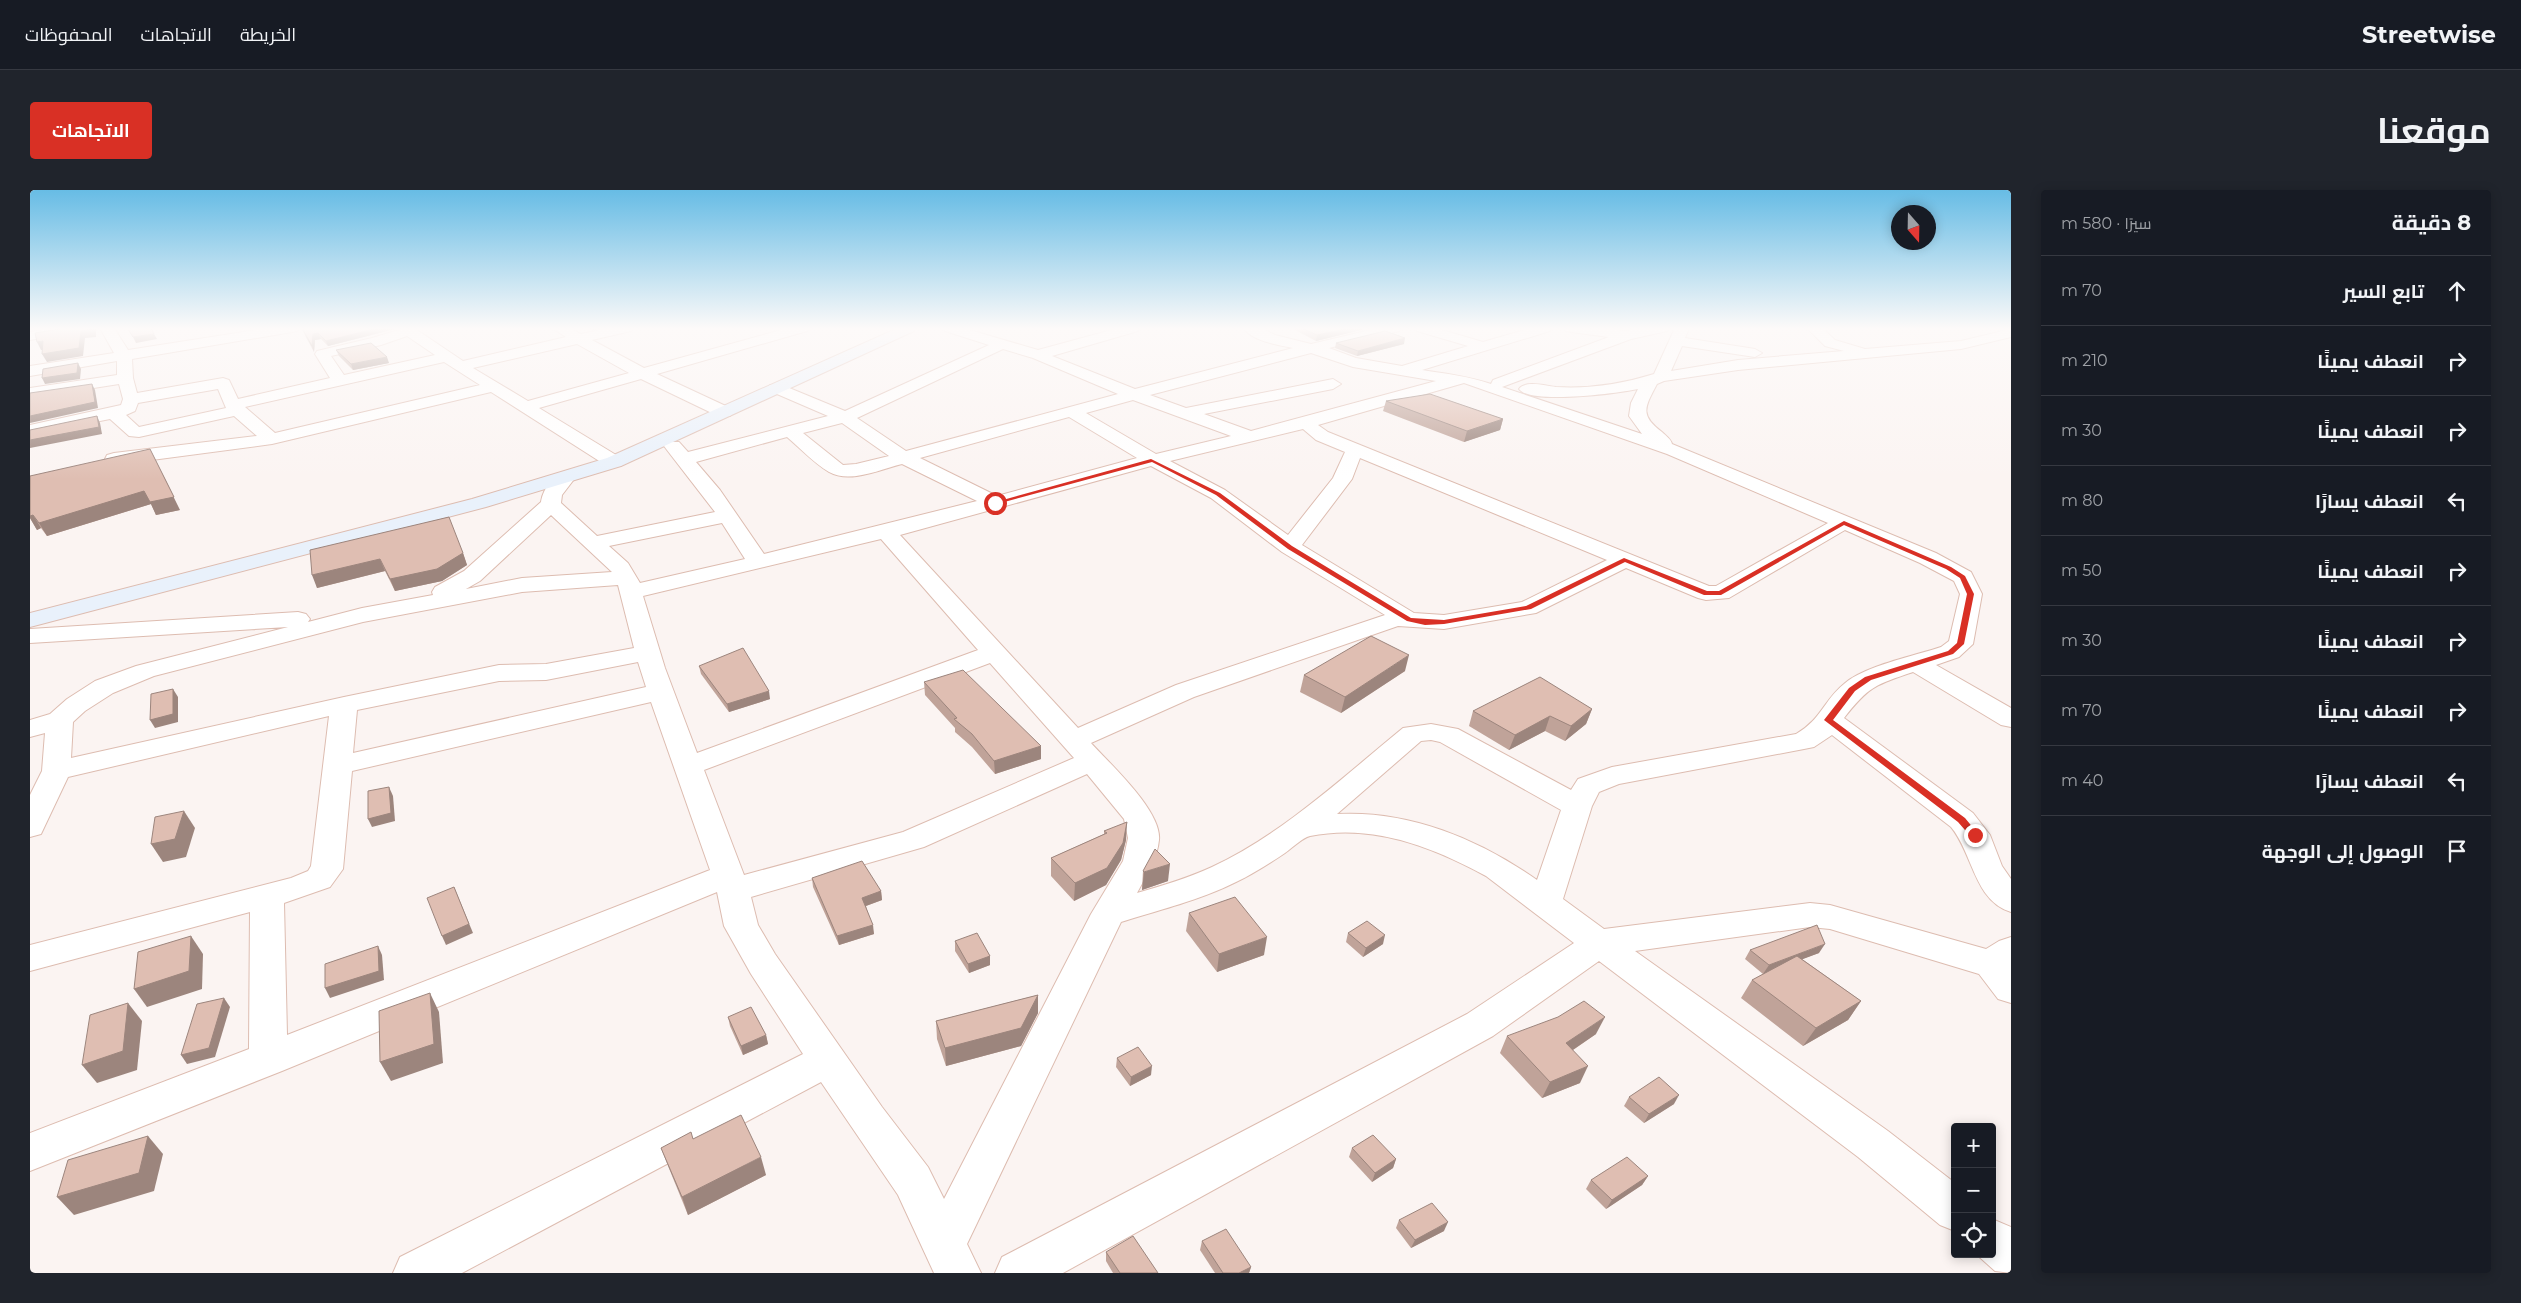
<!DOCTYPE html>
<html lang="ar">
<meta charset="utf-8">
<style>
body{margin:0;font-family:Montserrat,Cairo,sans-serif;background:#20242c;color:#f1f3f6;direction:rtl}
.controls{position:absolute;right:15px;bottom:15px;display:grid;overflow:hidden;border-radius:5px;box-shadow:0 2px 12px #0003}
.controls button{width:45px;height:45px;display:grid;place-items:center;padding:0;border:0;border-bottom:1px solid #363941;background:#171b24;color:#f1f3f6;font:25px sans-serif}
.compass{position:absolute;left:1861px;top:15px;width:45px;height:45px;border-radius:50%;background:#171b24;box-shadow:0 2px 12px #0003;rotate:160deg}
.stop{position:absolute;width:15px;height:15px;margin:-11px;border:4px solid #d93025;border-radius:50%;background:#fff}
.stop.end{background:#d93025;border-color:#fff;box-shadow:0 1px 5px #0008}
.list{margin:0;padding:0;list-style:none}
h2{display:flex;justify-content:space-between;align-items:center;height:65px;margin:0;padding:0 20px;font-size:21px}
h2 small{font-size:16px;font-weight:400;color:#9ea1a6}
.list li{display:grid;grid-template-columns:32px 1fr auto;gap:15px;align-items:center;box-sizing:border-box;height:70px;padding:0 20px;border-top:1px solid #363941}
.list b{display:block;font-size:19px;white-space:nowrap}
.list em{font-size:16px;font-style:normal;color:#9ea1a6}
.icon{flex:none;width:28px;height:28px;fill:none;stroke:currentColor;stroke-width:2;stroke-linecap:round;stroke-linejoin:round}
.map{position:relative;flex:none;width:1981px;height:1083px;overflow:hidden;direction:ltr;border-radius:5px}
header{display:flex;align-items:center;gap:30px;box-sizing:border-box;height:70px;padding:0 25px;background:#171b24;border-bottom:1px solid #363941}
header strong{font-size:24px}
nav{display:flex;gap:28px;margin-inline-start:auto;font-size:18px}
.intro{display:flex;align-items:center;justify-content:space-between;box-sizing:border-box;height:120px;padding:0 30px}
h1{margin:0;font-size:35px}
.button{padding:12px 22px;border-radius:5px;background:#d93025;color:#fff;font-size:18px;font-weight:700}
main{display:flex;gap:30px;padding:0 30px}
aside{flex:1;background:#171b24;border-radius:5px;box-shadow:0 2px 12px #0003}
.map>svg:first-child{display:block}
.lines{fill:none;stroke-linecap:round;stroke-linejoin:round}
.street-casing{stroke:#ddbcb0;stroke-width:2}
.secondary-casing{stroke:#ddbcb0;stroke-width:2}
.street{fill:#fff;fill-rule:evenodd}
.secondary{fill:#e9f1fb;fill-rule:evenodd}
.wall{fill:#c0a399}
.shaded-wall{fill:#9c857d}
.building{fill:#dfbeb2;stroke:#9c857d}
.route{fill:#d93025}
</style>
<header>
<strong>Streetwise</strong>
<nav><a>الخريطة</a><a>الاتجاهات</a><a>المحفوظات</a></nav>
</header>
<div class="intro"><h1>موقعنا</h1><a class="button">الاتجاهات</a></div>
<main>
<aside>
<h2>8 دقيقة<small>سيرًا · 580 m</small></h2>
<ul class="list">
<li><svg class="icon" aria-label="ahead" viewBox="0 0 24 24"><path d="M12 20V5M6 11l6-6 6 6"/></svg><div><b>تابع السير</b></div><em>70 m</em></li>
<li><svg class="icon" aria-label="right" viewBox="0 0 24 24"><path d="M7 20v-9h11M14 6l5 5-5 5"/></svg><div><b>انعطف يمينًا</b></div><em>210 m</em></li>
<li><svg class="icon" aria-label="right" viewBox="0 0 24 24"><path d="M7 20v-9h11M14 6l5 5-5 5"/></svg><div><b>انعطف يمينًا</b></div><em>30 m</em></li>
<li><svg class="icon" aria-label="left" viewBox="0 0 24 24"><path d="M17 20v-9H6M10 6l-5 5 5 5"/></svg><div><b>انعطف يسارًا</b></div><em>80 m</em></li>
<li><svg class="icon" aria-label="right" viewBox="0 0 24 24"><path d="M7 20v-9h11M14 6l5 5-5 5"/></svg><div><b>انعطف يمينًا</b></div><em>50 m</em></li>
<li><svg class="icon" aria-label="right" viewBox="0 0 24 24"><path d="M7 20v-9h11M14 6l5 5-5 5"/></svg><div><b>انعطف يمينًا</b></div><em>30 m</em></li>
<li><svg class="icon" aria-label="right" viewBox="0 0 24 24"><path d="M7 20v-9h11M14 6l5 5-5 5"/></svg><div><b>انعطف يمينًا</b></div><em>70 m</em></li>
<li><svg class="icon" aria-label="left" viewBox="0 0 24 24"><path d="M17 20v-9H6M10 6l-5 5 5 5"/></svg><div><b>انعطف يسارًا</b></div><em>40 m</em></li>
<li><svg class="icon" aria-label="arrive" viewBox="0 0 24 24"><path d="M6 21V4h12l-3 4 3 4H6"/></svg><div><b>الوصول إلى الوجهة</b></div></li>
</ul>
</aside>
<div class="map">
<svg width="1981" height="1083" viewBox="0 0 1981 1083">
<rect width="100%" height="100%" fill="#fbf4f2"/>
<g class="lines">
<defs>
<g id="street">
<polygon points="23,138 51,138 44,142 0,150 0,142"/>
<path d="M 70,138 L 84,138 L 98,160 L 239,138 L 269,138 L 267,141 L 262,142 L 102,169 L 103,188 L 107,203 L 193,188 L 199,190 L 208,209 L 300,188 L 285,164 L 287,161 L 342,148 L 369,140 L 368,138 L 384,138 L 433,171 L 536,147 L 522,138 L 539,138 L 551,144 L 579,138 L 603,138 L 601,141 L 562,150 L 614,178 L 758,138 L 779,138 L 777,141 L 627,184 L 700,218 L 702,222 L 700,226 L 688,226 L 611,189 L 509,218 L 591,268 L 593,272 L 591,276 L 577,276 L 461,202 L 242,254 L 84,275 L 77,273 L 75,269 L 77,265 L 84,263 L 227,246 L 204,226 L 109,247 L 99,246 L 80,229 L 0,245 L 0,235 L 91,215 L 93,209 L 89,194 L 0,208 L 0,198 L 87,185 L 87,171 L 0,186 L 0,176 L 84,163 ZM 377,146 L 405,165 L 314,185 L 301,166 L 351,155 ZM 547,154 L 599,183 L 498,211 L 443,178 ZM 414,172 L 450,195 L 245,243 L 215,217 ZM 188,199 L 196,218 L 109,237 L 96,225 L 105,221 L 108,213 Z"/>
<path d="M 913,138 L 933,138 L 1008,160 L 1089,138 L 1110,138 L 1108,141 L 1022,166 L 1105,199 L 1263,158 C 1249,155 1221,151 1214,138 L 1231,138 L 1245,145 L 1281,154 L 1349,138 L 1371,138 L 1369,141 L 1299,158 L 1326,168 L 1372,176 L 1438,156 L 1387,141 L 1385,138 L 1405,138 L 1453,152 L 1501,138 L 1522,138 L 1520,141 L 1392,180 C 1417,184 1438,186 1461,194 L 1463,190 L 1579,147 L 1541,142 L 1536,141 L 1534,138 L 1572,138 L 1595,141 L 1613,138 L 1639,138 L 1637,141 L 1601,149 L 1472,197 L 1612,244 L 1599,226 L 1601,213 L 1608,199 C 1589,203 1500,215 1489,199 C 1495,190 1516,196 1526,197 C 1559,199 1592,194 1624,184 L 1645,138 L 1659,138 L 1655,148 L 1725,159 L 1732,163 L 1725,167 L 1652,156 L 1641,181 L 1708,170 L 1814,161 L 1795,156 L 1777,138 L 1792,138 L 1805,150 L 1835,159 L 1931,151 L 1981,139 L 1981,147 L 1931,159 L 1708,180 L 1634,191 L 1627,194 C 1615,217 1609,225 1632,242 C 1636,246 1641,249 1642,254 L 1906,363 L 1941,382 L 1952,404 L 1943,454 L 1929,467 L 1906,475 L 1981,518 L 1981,537 L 1971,535 L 1883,482 C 1845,495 1839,496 1814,528 L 1943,623 L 1960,645 L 1972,676 L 1981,689 L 1981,722 C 1944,711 1943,663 1921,637 L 1802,545 L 1784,557 L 1774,559 L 1589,594 L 1569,602 L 1562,616 L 1533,709 L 1574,739 L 1780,713 L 1800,715 L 1956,759 L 1969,751 L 1981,747 L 1981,813 L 1968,809 L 1949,784 L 1800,739 L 1780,737 L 1605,761 L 1858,941 L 1925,993 L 1925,1041 L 1910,1035 L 1828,967 L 1569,771 L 1463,846 L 1033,1083 L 965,1083 L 972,1067 L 1437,824 L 1544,753 L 1456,686 C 1403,657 1342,633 1280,646 C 1272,648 1262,658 1255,663 C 1240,673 1223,684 1206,692 C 1170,710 1129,720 1091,732 L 937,1054 L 951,1083 L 904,1083 L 868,1005 L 791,892 L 432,1083 L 363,1083 L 370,1067 L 773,864 L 721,784 L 694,736 L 687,702 L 252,881 L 0,981 L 0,943 L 219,859 L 220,722 L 0,781 L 0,755 L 261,688 L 278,681 L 281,676 L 299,526 L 38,587 L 11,644 L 0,647 L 0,605 L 12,581 L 15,543 L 0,547 L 0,530 L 20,524 L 37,509 L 65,491 L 106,476 L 258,437 L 0,453 L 0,439 L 268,422 L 276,424 L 280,429 L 278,432 L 332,418 L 403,405 L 402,402 L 405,397 L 434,381 L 511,312 C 513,298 526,280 542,284 L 545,288 L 532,305 L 531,313 L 567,346 L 685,322 L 637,260 L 634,256 L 637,252 L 649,252 L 658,262 L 798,226 L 740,201 L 738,198 L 740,195 L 752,195 L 815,221 L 959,155 L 915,141 ZM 973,159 L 1003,168 L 1088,204 L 876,261 L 827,228 ZM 1281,163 L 1323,177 L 1406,191 L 1221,241 L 1174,224 L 1303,199 L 1311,194 L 1303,189 L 1156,218 L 1120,205 ZM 1434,193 L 1637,264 L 1798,333 L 1686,396 L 1679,396 L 1298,242 L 1288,235 ZM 1103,210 L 1201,246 L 1126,264 L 1056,223 ZM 1039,227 L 1107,268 L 967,306 L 890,268 ZM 812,233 L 859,266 L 826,274 L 813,275 L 773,243 ZM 1273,239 L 1286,250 L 1315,262 L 1303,288 L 1258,345 L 1195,300 L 1140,271 ZM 757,247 C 771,259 784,273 799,282 C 820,294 851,279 872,274 L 947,311 L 734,364 L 690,300 L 666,272 ZM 1330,268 L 1577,370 L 1492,412 L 1414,425 L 1384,423 L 1272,355 L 1322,289 ZM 1121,276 L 1181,308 L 1252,362 L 1355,425 L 1146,495 L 1048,538 L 870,345 ZM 521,325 L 582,382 L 492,388 L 436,399 L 450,391 ZM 692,333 L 715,369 L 610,393 L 598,373 L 579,356 ZM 1815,340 L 1890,373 L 1924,391 L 1930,404 L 1919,451 L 1911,457 C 1884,466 1834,476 1814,494 C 1794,510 1791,530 1766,544 L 1582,577 L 1548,589 L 1541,600 L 1428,539 L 1401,534 L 1373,538 C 1313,587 1254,643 1182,677 C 1158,688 1132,696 1107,703 C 1116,686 1127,670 1129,650 C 1132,621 1080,574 1061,553 L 1164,507 L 1368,436 L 1414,439 L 1506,423 L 1596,378 L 1668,408 L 1676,410 L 1699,408 ZM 851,349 L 948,460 L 667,563 L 635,478 L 613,406 ZM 588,395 L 604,458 L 516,474 L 469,475 L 314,507 L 41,568 L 43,532 L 55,521 L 83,503 L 124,486 L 333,432 L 492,402 ZM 608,472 L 616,497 L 323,563 L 327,520 L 469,491 L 516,490 ZM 960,473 L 1044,568 L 873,642 L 714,685 L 674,580 ZM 621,512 L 680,680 L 257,845 L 254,713 L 300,697 L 313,679 L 322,581 ZM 1401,550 L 1410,552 L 1531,620 L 1507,690 C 1449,649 1379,620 1307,624 L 1391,551 ZM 1057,584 L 1094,629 L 1098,648 L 1093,671 L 1061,724 L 914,1009 L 898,977 L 852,917 L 745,764 L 728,735 L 721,707 L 894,657 Z"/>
<polygon points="1962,1029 1981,1037 1981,1083 1965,1081 1946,1064 1962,1064"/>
</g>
<polygon id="secondary" points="868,138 886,138 884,141 591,276 456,317 0,437 0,423 442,309 577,268"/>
</defs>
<use href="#street" class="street-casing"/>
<use href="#secondary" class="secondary-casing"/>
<use href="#street" class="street"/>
<use href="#secondary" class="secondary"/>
</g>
<g class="wall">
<polygon points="271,138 365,138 365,139 298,156 291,149 285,150 284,162"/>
<polygon points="1265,138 1335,138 1335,139 1286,151 1265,140"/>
<polygon points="1306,153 1374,154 1327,166 1305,158"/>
<polygon points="306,160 359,173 323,180 309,166"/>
<polygon points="1356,211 1473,229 1470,240 1434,252 1353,221"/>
<polygon points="0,286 150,320 126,325 121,314 17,346 11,338 7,340 0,328"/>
<polygon points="280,360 433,363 437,375 412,391 365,401 355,381 287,398"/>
<polygon points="669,476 740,509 699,522 671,484"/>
<polygon points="1375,481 1311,523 1270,502 1274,485"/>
<polygon points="894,492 1011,556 1011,569 965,584 942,557 925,542 925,538 895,505"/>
<polygon points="1562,519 1556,534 1535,551 1515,541 1479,560 1439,536 1443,521"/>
<polygon points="1074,641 1096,650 1091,670 1076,695 1044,711 1021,686 1021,668 1074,644"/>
<polygon points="1113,681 1138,691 1112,700 1112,699"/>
<polygon points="782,688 851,701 852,710 836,716 844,744 809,755 783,697"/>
<polygon points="1159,723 1234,765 1187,782 1156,741"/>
<polygon points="1318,743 1353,754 1333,767 1316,752"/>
<polygon points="925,751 960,766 960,775 939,783 925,761"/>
<polygon points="1720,760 1789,763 1772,769 1831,811 1818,830 1773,856 1711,808 1722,790 1733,784 1715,769"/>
<polygon points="1008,805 1008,823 991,856 916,876 907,849 906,831"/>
<polygon points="698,827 736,845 738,854 713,865 700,836"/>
<polygon points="1566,844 1543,860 1550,893 1512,908 1470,863 1477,846"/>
<polygon points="1087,868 1121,885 1100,896 1086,877"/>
<polygon points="1599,907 1644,914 1614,933 1594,916"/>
<polygon points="663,949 736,985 658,1025 638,976 631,958"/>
<polygon points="1322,958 1366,969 1363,978 1342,992 1319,967"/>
<polygon points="1618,986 1612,995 1576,1019 1556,999 1561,990"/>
<polygon points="1369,1030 1414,1041 1381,1058 1366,1038"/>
<polygon points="1172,1051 1221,1077 1219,1083 1185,1083 1170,1060"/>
<polygon points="1076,1062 1128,1083 1083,1083 1076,1071"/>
</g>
<g class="shaded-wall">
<polygon points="62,138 66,138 66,147 55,148 53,166 17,172 12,164 51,141"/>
<polygon points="348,138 365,138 365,139 298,156 296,151"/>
<polygon points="562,138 574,138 563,140"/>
<polygon points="1320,138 1335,138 1335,139 1286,151 1287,145"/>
<polygon points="288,143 291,149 285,150 284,162 282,156 283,144"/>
<polygon points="124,144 127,149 106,153 103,147"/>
<polygon points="1375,148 1374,154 1327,166 1328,161"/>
<polygon points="13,151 17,159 11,160 7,152"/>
<polygon points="357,167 359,173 323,180 321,174"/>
<polygon points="48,173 51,179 50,189 15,194 12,188"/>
<polygon points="62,194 65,200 68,218 0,233 0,226"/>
<polygon points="67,226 70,233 72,244 0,258 0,250"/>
<polygon points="1473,229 1470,240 1434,252 1437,241"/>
<polygon points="120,259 150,320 126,325 121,314 17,346 9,333"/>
<polygon points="3,325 11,338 7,340 0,328 0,326"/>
<polygon points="433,363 437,375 412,391 365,401 360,389"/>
<polygon points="350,369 355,381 287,398 282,385"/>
<polygon points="1379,465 1375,481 1311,523 1315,507"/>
<polygon points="143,499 148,507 148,532 125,538 120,530"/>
<polygon points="739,501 740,509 699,522 697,514"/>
<polygon points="1562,519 1556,534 1535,551 1541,536"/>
<polygon points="1520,526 1515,541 1479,560 1485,545"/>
<polygon points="1011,556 1011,569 965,584 964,571"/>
<polygon points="359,597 363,606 365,631 342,637 338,629"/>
<polygon points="154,621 165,638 156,667 133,672 121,654"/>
<polygon points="1097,632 1096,650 1091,670 1076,695 1044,711 1045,693"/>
<polygon points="1140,674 1138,691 1112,700 1114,682"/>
<polygon points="424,697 443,743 416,755 412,746"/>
<polygon points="851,701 852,710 833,717 832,708"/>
<polygon points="843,735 844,744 809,755 807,746"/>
<polygon points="1355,745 1353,754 1333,767 1336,758"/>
<polygon points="161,746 173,764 172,799 117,817 104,799"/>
<polygon points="1237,747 1234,765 1187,782 1189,764"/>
<polygon points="1795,754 1789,763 1733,784 1739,775"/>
<polygon points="348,756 352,765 354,790 300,808 295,798"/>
<polygon points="960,766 960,775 939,783 938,774"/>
<polygon points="400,803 409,822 413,873 361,891 350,872"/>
<polygon points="1008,805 1008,823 991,856 916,876 915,858"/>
<polygon points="194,808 200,817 185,867 157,874 151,865"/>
<polygon points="1831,811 1818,830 1773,856 1786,838"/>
<polygon points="98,813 112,831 107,880 67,893 52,875"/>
<polygon points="1575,827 1566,844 1528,870 1536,853"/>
<polygon points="736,845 738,854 713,865 711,856"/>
<polygon points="1122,876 1121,885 1100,896 1101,887"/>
<polygon points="1558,876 1550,893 1512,908 1520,892"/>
<polygon points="1649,905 1644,914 1614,933 1619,924"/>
<polygon points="118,946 133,964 124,1001 44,1025 27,1007"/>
<polygon points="731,967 736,985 658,1025 652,1007"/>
<polygon points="1366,969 1363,978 1342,992 1345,983"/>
<polygon points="1618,986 1612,995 1576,1019 1582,1010"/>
<polygon points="1418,1032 1414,1041 1381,1058 1385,1050"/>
<polygon points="1221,1077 1219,1083 1209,1083"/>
</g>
<g class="building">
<polygon points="35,138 62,138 62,139 51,141 49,158 12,164 13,151 7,152 5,143"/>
<polygon points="97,138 121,138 124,144 103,147"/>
<polygon points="272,138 348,138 296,151 288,143 283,144 282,156"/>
<polygon points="1271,138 1320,138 1287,145"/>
<polygon points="1355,141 1375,148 1328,161 1306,153"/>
<polygon points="341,153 357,167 321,174 306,160"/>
<polygon points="48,173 47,183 12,188 13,179"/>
<polygon points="62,194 65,212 0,226 0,203"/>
<polygon points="1400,204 1473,229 1437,241 1356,211"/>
<polygon points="67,226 69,237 0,250 0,240"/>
<polygon points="120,259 144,307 120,312 114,301 9,333 3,325 0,326 0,286"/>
<polygon points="419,327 433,363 407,379 360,389 350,369 282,385 280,360"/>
<polygon points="1341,446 1379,465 1315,507 1274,485"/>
<polygon points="713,458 739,501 697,514 669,476"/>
<polygon points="933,480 1011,556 964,571 942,544 924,529 927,528 894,492"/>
<polygon points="1510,487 1562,519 1541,536 1520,526 1485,545 1443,521"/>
<polygon points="143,499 143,524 120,530 121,504"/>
<polygon points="359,597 361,623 338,629 338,601"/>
<polygon points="154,621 145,649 121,654 125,627"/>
<polygon points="1097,632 1093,653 1077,678 1045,693 1021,668 1077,643 1074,641"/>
<polygon points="1125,659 1140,674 1114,682 1113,681"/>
<polygon points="832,671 851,701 832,708 843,735 807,746 782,688"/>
<polygon points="424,697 439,734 412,746 397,708"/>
<polygon points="1205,707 1237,747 1189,764 1159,723"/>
<polygon points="1337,731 1355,745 1336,758 1318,743"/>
<polygon points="1787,735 1795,754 1739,775 1720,760"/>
<polygon points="947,743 960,766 938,774 925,751"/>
<polygon points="161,746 159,781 104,799 108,762"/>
<polygon points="348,756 349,781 295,798 295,774"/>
<polygon points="1767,766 1831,811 1786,838 1722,790"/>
<polygon points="400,803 404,854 350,872 349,821"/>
<polygon points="1008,805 991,838 915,858 906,831"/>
<polygon points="194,808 179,858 151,865 167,814"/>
<polygon points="1554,811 1575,827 1536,853 1558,876 1520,892 1477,846 1528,827"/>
<polygon points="98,813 93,861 52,875 60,825"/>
<polygon points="721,817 736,845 711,856 698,827"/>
<polygon points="1108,857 1122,876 1101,887 1087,868"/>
<polygon points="1629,887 1649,905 1619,924 1599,907"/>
<polygon points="711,925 731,967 652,1007 631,958 661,942 663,949"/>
<polygon points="1343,945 1366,969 1345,983 1322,958"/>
<polygon points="118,946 109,983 27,1007 38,970"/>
<polygon points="1597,967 1618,986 1582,1010 1561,990"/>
<polygon points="1402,1013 1418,1032 1385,1050 1369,1030"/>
<polygon points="1196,1039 1221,1077 1209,1083 1193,1083 1172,1051"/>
<polygon points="1103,1046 1128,1083 1090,1083 1076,1062"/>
</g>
<linearGradient id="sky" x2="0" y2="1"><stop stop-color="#67bce5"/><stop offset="0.48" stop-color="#fdfaf9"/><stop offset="1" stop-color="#fdfaf9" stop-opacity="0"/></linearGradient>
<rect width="1981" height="289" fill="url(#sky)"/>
<polygon class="route" points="1121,269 1190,303 1262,356 1381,428 1414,430 1496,416 1594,368 1677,401 1689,401 1814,331 1921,377 1935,386 1944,404 1934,454 1923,464 1841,490 1825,501 1803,530 1935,628 1949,645 1941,647 1928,632 1794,530 1819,498 1835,487 1918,461 1927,453 1937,404 1930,388 1916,379 1814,335 1691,405 1674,405 1595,372 1501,419 1414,434 1395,435 1377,431 1258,359 1186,305 1122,272 967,314 962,313"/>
</svg>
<div class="controls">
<button>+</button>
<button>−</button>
<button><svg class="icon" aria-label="locate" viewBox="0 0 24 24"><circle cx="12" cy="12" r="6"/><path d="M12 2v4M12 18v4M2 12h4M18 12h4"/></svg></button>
</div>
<svg class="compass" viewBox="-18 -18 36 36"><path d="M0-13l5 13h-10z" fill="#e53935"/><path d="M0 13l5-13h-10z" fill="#9ea1a6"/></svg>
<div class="stop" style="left:965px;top:313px"></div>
<div class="stop end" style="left:1945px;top:645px"></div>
</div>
</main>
